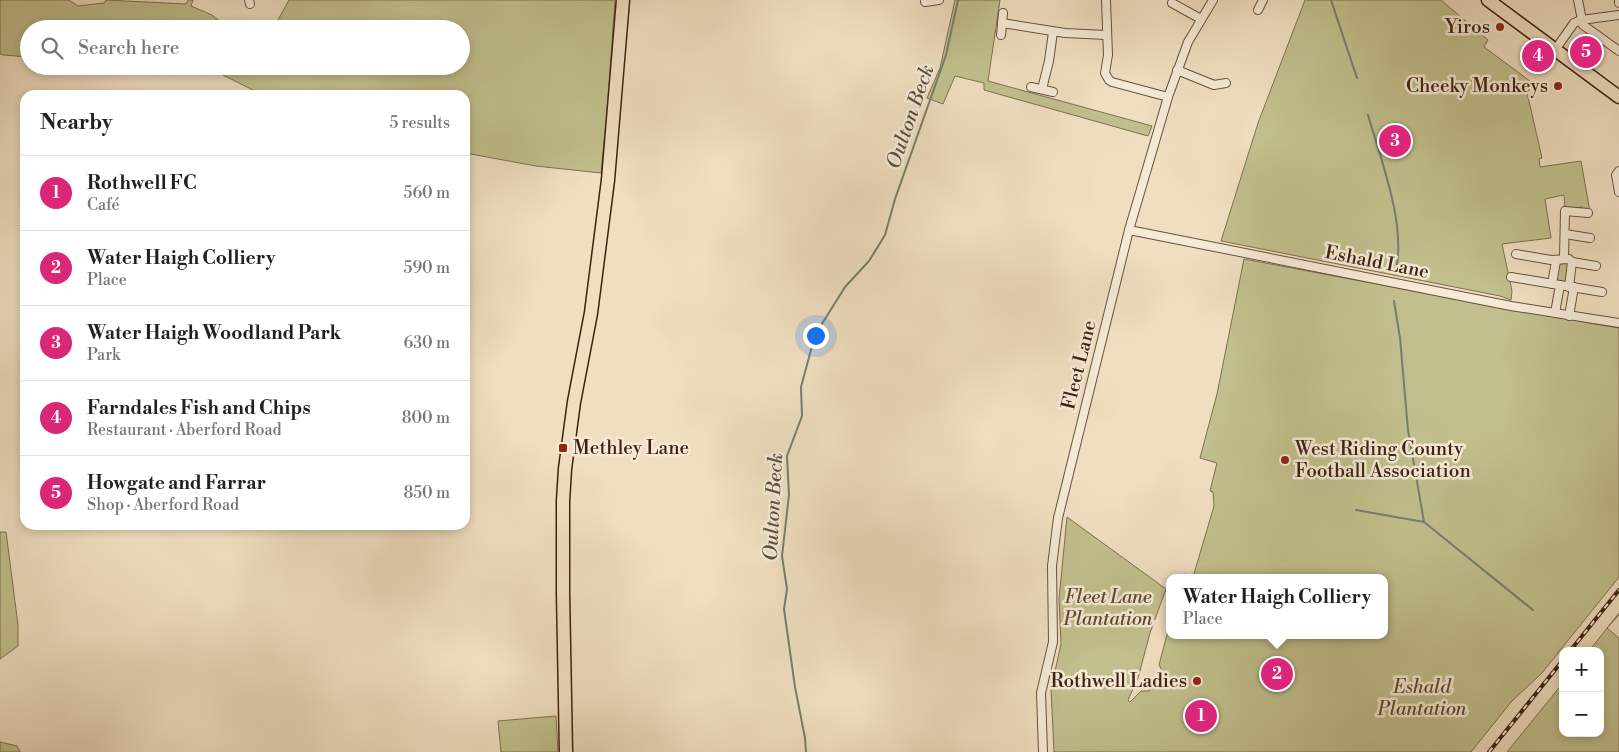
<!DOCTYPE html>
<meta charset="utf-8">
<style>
body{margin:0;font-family:"Libre Bodoni",serif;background:#f6f6f6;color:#202124}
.controls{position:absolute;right:15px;bottom:15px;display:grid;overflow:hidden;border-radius:10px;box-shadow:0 2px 8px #0003}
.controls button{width:45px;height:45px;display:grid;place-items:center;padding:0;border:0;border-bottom:1px solid #e0e0e0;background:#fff;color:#202124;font:25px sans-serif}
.you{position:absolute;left:815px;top:335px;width:18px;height:18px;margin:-12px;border:4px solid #fff;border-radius:50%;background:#1a73e8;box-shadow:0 0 0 8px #1a73e833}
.badge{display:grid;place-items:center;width:32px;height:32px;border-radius:50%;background:#db2777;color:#fff;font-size:16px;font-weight:700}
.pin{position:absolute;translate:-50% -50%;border:2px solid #fff;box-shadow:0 1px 5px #0006}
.popup{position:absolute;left:1166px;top:574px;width:222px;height:65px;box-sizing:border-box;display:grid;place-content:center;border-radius:10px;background:#fff;filter:drop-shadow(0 1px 4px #0005);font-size:16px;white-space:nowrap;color:#757577}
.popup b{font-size:19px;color:#202124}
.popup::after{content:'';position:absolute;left:50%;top:100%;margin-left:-10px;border:10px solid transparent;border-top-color:#fff}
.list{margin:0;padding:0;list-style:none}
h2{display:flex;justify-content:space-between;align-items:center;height:65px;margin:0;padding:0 20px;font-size:21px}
h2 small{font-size:16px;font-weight:400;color:#757577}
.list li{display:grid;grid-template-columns:32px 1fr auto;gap:15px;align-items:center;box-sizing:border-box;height:75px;padding:0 20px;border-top:1px solid #e0e0e0}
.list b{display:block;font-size:19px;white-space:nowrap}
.list p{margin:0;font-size:16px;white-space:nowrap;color:#757577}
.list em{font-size:16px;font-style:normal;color:#757577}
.icon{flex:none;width:28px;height:28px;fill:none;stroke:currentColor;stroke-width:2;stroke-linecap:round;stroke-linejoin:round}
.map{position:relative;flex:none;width:1619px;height:752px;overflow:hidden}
.search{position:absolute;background:#fff;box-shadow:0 2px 8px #0003;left:20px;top:20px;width:450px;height:55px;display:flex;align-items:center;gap:12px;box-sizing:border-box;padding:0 18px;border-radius:28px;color:#757577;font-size:19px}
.panel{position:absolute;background:#fff;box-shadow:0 2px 8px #0003;left:20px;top:90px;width:450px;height:440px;border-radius:15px}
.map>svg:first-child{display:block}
.green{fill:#c1bf8d;stroke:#80704f}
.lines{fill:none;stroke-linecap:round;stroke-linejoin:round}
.stream{stroke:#767f6e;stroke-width:2}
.minor-casing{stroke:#6a503d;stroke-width:10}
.primary-casing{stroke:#3e2111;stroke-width:15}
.minor{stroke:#f5ead6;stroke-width:8}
.primary{stroke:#efdec0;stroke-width:12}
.rail-casing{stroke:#3e2111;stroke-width:4}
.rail{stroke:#f5ead6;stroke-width:2;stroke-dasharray:5.5;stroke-linecap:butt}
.poi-dot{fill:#8f2418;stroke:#f5ead6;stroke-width:2}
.labels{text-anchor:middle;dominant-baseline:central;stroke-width:5;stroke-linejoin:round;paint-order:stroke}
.poi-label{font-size:19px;fill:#3e2111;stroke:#f5ead6;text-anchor:end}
.street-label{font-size:19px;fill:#3e2111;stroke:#f5ead6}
.park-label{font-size:19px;font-style:italic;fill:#5f4830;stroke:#f5ead6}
.water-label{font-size:20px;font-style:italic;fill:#5a5040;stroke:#f5ead6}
</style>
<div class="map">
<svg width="1619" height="752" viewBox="0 0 1619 752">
<rect width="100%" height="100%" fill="#efdec0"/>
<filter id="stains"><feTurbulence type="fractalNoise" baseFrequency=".004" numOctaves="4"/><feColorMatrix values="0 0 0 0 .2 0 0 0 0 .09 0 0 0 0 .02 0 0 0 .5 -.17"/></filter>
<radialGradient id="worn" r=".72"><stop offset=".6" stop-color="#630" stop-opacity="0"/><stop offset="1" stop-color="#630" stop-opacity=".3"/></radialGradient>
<g class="green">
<polygon points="0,0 69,0 78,6 104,3 106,0 186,4 188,0 193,0 191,6 212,15 229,29 29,29 29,57 3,55 0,54"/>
<polygon points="289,0 615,0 607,112 601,173 536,166 465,153 465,95 263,95 205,66 461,66 461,29 273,29"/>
<polygon points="955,0 1000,0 988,81 1152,126 1148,136 984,90 984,83 955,76 943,104 927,98 940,68"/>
<polygon points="1305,0 1441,0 1488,40 1484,47 1530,81 1526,88 1542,158 1539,159 1540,167 1581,161 1590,212 1583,211 1582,207 1565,209 1564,195 1545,199 1551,238 1502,244 1512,291 1511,300 1500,296 1221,241 1258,123"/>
<polygon points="1244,259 1509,309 1619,328 1619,577 1542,673 1512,701 1471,752 1054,752 1051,689 1061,644 1059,599 1067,517 1166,589 1150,633 1138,678 1128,700 1130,702 1141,691 1149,691 1163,672 1159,665 1169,627 1170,635 1384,635 1384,578 1183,578 1184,574 1193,577 1214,506 1213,492 1210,491 1217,463 1200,458 1217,394"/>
<polygon points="1563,262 1567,263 1568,265 1567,281 1565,283 1558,282 1556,279 1559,265"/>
<polygon points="0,532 6,532 18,625 18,646 0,659"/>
<polygon points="1619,613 1619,615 1607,628 1619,638 1619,752 1507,752 1563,683 1563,733 1600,733 1600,651 1589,651"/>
<polygon points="556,716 558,752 501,752 498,721"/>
<polygon points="0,742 17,746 20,752 0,752"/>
</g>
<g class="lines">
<g class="stream">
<polyline points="1331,0 1357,78"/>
<path d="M 1368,115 C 1381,160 1406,224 1396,270"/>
<polyline points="1394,301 1400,338 1408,430 1424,522 1533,610"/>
<polyline points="1356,510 1424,522"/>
<polyline points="806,752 805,738 795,687 784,609 787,589 782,556 789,495 787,456 802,416 801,387 815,335 845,287 869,261 885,235 895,199 946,55 958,0"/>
</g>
<defs>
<g id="minor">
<polyline points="249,0 250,4"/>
<polyline points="1106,0 1108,55 1105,73 1109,80 1112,82 1168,97"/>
<polyline points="1578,0 1583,25 1619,51"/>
<polyline points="1619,0 1619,3"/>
<polyline points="925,2 939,0"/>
<polyline points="1172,3 1201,19"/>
<polyline points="1258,10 1263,0"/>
<polyline points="1002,23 1065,33 1107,35"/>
<polyline points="1001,35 1003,13"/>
<polyline points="1555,50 1574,23 1581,20 1619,15"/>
<polyline points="1177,70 1214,85 1226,83"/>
<polyline points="1031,87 1053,92"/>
<polyline points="1042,89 1049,61 1053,32"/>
<polyline points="1619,171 1616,175 1619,192"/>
<polyline points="1129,230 1511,306 1619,323"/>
<polyline points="1565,234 1590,238"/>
<polyline points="1516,254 1551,260 1569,259 1572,262 1596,266"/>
<polyline points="1564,259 1565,211 1588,213"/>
<polyline points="1511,277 1602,292"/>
<polyline points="1552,284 1556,261"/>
<polyline points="1569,287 1572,262"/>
<polyline points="1555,313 1560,285"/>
<polyline points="1569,316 1574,287"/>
<polyline points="1043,752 1041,693 1053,642 1052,566 1058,518 1129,230 1168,97 1188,42 1213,0"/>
</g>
<g id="primary">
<polyline points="1488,0 1619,97"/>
<polyline points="566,752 563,593 563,501 565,469 574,402 591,313 608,180 623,0"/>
</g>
</defs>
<use href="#minor" class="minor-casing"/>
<use href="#primary" class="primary-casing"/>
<use href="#minor" class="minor"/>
<use href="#primary" class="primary"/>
<defs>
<g id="rail">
<polyline points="1570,651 1619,590"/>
<polyline points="1489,752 1563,660"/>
</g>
</defs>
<use href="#rail" class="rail-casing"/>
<use href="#rail" class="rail"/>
</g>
<g class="poi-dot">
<circle cx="1500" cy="27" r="5"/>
<circle cx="1558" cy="86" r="5"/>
<rect x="558" y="443" width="10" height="10" rx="2.5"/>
<circle cx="1285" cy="460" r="5"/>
<circle cx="1197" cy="681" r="5"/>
</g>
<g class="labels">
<g class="poi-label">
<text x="1490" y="27">Yiros</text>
<text x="1548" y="86">Cheeky Monkeys</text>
<text x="573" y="448" text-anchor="start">Methley Lane</text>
<text x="1295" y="449" text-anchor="start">West Riding County<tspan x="1295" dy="22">Football Association</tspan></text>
<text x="1187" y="681">Rothwell Ladies</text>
</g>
<g class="street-label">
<text transform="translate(1377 262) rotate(11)">Eshald Lane</text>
<text transform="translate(1079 365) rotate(-76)">Fleet Lane</text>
</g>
<g class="park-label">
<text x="1108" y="597">Fleet Lane<tspan x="1108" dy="22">Plantation</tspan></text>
<text x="1422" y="687">Eshald<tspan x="1422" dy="22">Plantation</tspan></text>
</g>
<g class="water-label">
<text transform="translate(911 117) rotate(-71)">Oulton Beck</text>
<text transform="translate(774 507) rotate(-87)">Oulton Beck</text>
</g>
</g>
<rect width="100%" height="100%" filter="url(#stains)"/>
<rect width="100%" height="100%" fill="url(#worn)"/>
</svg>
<div class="controls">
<button>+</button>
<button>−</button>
</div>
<div class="you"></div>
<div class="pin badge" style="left:1201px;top:716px">1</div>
<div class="pin badge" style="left:1277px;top:674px">2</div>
<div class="popup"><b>Water Haigh Colliery</b>Place</div>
<div class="pin badge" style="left:1395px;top:141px">3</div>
<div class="pin badge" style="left:1538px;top:56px">4</div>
<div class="pin badge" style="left:1586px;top:52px">5</div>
<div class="search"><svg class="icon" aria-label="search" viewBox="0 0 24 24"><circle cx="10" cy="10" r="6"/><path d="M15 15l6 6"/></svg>Search here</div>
<section class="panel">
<h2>Nearby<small>5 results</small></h2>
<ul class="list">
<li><span class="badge">1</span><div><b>Rothwell FC</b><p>Café</p></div><em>560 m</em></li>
<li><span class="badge">2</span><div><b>Water Haigh Colliery</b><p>Place</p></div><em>590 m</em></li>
<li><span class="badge">3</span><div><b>Water Haigh Woodland Park</b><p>Park</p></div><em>630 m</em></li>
<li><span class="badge">4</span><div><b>Farndales Fish and Chips</b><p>Restaurant · Aberford Road</p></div><em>800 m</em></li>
<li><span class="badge">5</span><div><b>Howgate and Farrar</b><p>Shop · Aberford Road</p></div><em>850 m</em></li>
</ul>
</section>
</div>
